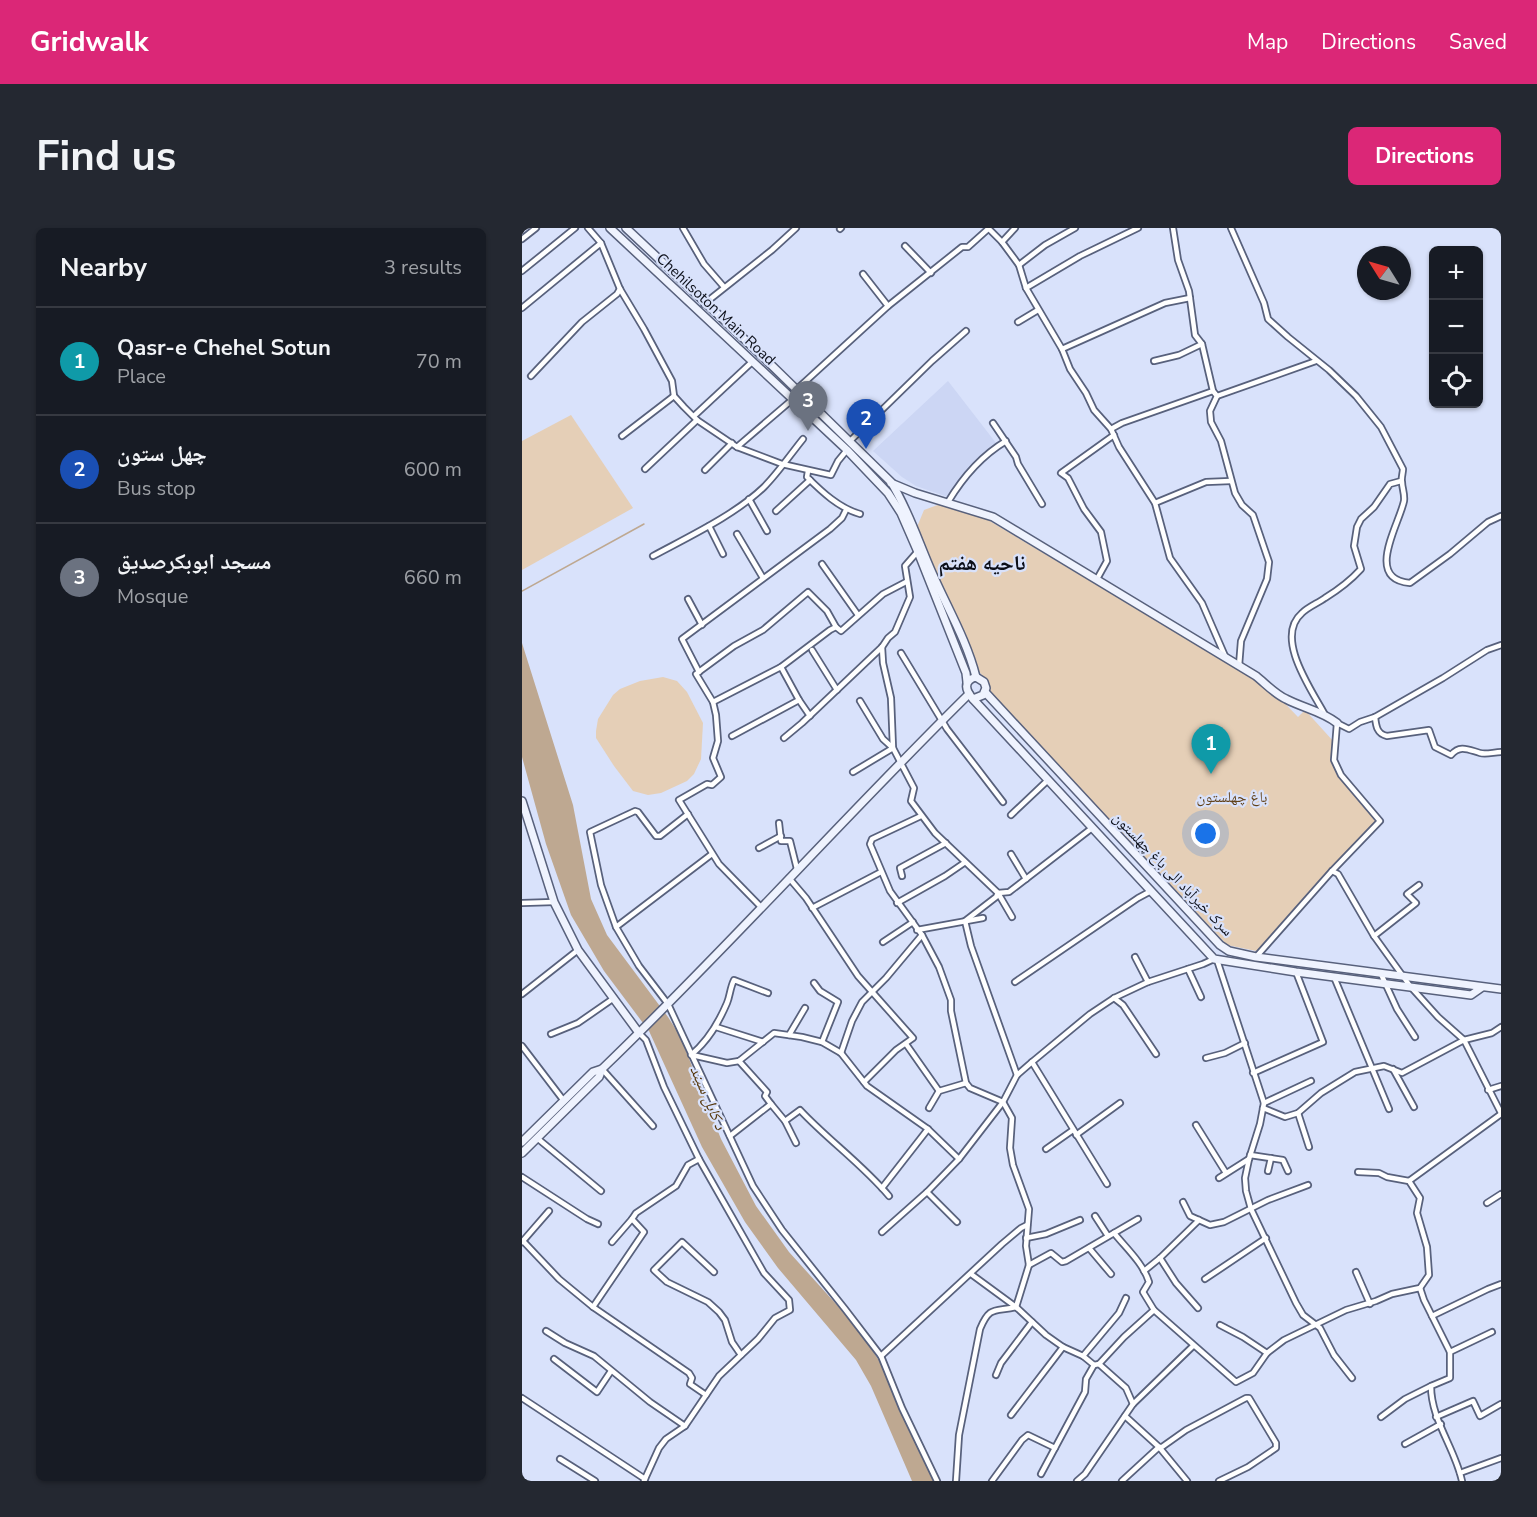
<!DOCTYPE html>
<meta charset="utf-8">
<style>
body{margin:0;font-family:"Nunito Sans","Noto Naskh Arabic",sans-serif;background:#242831;color:#f1f3f6}
.controls{position:absolute;right:18px;top:18px;display:grid;overflow:hidden;border-radius:9px;box-shadow:0 2px 4px #0004}
.controls button{width:54px;height:54px;display:grid;place-items:center;padding:0;border:0;border-bottom:2px solid #363941;background:#171b24;color:#f1f3f6;font:30px sans-serif}
.compass{position:absolute;left:835px;top:18px;width:54px;height:54px;border-radius:50%;background:#171b24;box-shadow:0 2px 4px #0004;rotate:307deg}
.you{position:absolute;left:684px;top:606px;width:21px;height:21px;margin:-15px;border:4px solid #fff;border-radius:50%;background:#1a73e8;box-shadow:0 0 0 9px #1a73e833}
.badge{display:grid;place-items:center;width:39px;height:39px;border-radius:50%;background:#db2777;color:#fff;font-size:20px;font-weight:700}
.pin{position:absolute;translate:-50% -50px;filter:drop-shadow(0 2px 3px #0008)}
.pin::after{content:'';position:absolute;top:32px;width:21px;height:18px;background:inherit;clip-path:polygon(0 0,100% 0,50% 100%)}
.list{margin:0;padding:0;list-style:none}
h2{display:flex;justify-content:space-between;align-items:center;height:78px;margin:0;padding:0 24px;font-size:26px}
h2 small{font-size:20px;font-weight:400;color:#9ea1a6}
.list li{display:grid;grid-template-columns:39px 1fr auto;gap:18px;align-items:center;box-sizing:border-box;height:108px;padding:0 24px;border-top:2px solid #363941}
.list b{display:block;font-size:22px;white-space:nowrap}
.list p{margin:0;font-size:20px;white-space:nowrap;color:#9ea1a6}
.list em{font-size:20px;font-style:normal;color:#9ea1a6}
.icon{flex:none;width:33px;height:33px;fill:none;stroke:currentColor;stroke-width:2;stroke-linecap:round;stroke-linejoin:round}
.map{position:relative;flex:none;width:979px;height:1253px;overflow:hidden;border-radius:9px}
header{display:flex;align-items:center;gap:36px;box-sizing:border-box;height:84px;padding:0 30px;background:#db2777;color:#fff}
header strong{font-size:28px}
nav{display:flex;gap:33px;margin-inline-start:auto;font-size:21px}
.intro{display:flex;align-items:center;justify-content:space-between;box-sizing:border-box;height:144px;padding:0 36px}
h1{margin:0;font-size:42px}
.button{padding:15px 27px;border-radius:9px;background:#db2777;color:#fff;font-size:21px;font-weight:700}
main{display:flex;gap:36px;padding:0 36px}
aside{flex:1;background:#171b24;border-radius:9px;box-shadow:0 2px 4px #0004}
.map>svg:first-child{display:block}
.built{fill:#ccd6f4}
.green{fill:#e5cfb7}
.water{fill:#bea891}
.lines{fill:none;stroke-linecap:round;stroke-linejoin:round}
.stream{stroke:#bea891;stroke-width:1.5}
.street-casing{stroke:#58617c;stroke-width:8}
.secondary-casing{stroke:#58617c;stroke-width:10}
.street{stroke:#fff;stroke-width:4.5}
.secondary{stroke:#eff3fe;stroke-width:7}
.labels{text-anchor:middle;dominant-baseline:central;stroke-width:4.5;stroke-linejoin:round;paint-order:stroke}
.street-label{font-size:15px;fill:#0b0e18;stroke:#d9e2fb}
.park-label{font-size:15px;fill:#624219;stroke:#d9e2fb}
.water-label{font-size:16px;font-style:italic;fill:#55360a;stroke:#d9e2fb}
.district-label{font-size:21px;font-weight:bold;fill:#0b0e18;stroke:#d9e2fb}
</style>
<header>
<strong>Gridwalk</strong>
<nav><a>Map</a><a>Directions</a><a>Saved</a></nav>
</header>
<div class="intro"><h1>Find us</h1><a class="button">Directions</a></div>
<main>
<aside>
<h2>Nearby<small>3 results</small></h2>
<ul class="list">
<li><span class="badge" style="background:#0f9aa8">1</span><div><b>Qasr-e Chehel Sotun</b><p>Place</p></div><em>70 m</em></li>
<li><span class="badge" style="background:#1a4fb4">2</span><div><b>چهل ستون</b><p>Bus stop</p></div><em>600 m</em></li>
<li><span class="badge" style="background:#6b7280">3</span><div><b>مسجد ابوبکرصدیق</b><p>Mosque</p></div><em>660 m</em></li>
</ul>
</aside>
<div class="map">
<svg width="979" height="1253" viewBox="0 0 979 1253">
<rect width="100%" height="100%" fill="#d9e2fb"/>
<polygon class="built" points="426,153 474,215 450,236 426,269 394,258 380,249 351,223"/>
<g class="green">
<polygon points="49,187 111,280 0,342 0,213"/>
<polygon points="421,275 456,286 748,460 776,489 783,482 812,514 808,532 856,593 739,724 705,717 467,463 465,454 456,442 395,299 402,282"/>
<polygon points="141,449 155,453 165,464 181,495 179,531 172,546 165,553 139,565 126,567 111,563 92,538 74,510 74,503 76,491 91,467 98,461 118,453"/>
</g>
<polygon class="water" points="0,415 51,577 69,671 85,707 146,789 158,808 199,911 234,978 267,1024 334,1098 360,1137 380,1186 412,1253 390,1253 349,1158 334,1132 256,1040 223,994 180,919 127,803 82,743 49,687 24,616 0,529"/>
<g class="lines">
<polyline class="stream" points="0,363 122,296"/>
<defs>
<g id="street">
<polyline points="66,0 79,15 98,61 122,101 150,153 152,168 162,179 175,192 215,219 260,236 309,247 316,233 325,222"/>
<polyline points="161,0 182,36 202,59"/>
<polyline points="466,0 480,14 497,37 504,60 540,121 548,141 564,165 572,182 589,201 597,219 633,275 648,330 680,375 703,428"/>
<polyline points="651,0 656,32 667,63 673,107 680,116 691,163 695,168 688,183 689,194 699,213 713,265 720,277 731,287 747,334 745,351 719,413 717,438"/>
<path d="M 709,0 L 742,75 L 746,91 L 766,109 L 807,142 L 834,168 L 859,199 L 881,241 C 881,245 879,250 880,254 C 880,260 883,266 882,273 C 877,297 842,351 888,355 L 928,326 L 966,294 L 979,288"/>
<polyline points="318,1 319,0"/>
<polyline points="0,11 14,0"/>
<polyline points="480,14 493,0"/>
<polyline points="383,18 409,45"/>
<polyline points="497,37 523,17 553,0"/>
<polyline points="0,43 53,0"/>
<polyline points="341,46 366,78"/>
<polyline points="504,60 558,28 616,0"/>
<polyline points="182,76 250,22 274,0"/>
<polyline points="0,80 79,15"/>
<polyline points="496,94 516,82"/>
<polyline points="540,121 643,75 668,70"/>
<polyline points="632,133 657,127 680,116"/>
<polyline points="9,148 60,94 95,66 98,61"/>
<polyline points="274,162 366,78 440,19 446,19 466,1"/>
<polyline points="695,168 794,133"/>
<polyline points="172,188 231,133"/>
<polyline points="471,195 494,229 496,236 520,276"/>
<polyline points="589,201 600,195 691,163"/>
<polyline points="100,208 152,168"/>
<polyline points="327,214 410,133 444,103"/>
<polyline points="215,219 271,171"/>
<polyline points="123,241 175,192"/>
<polyline points="183,242 210,215"/>
<path d="M 286,243 L 285,249 C 300,264 317,280 338,286"/>
<polyline points="227,271 245,303"/>
<path d="M 426,274 C 441,249 459,228 484,213"/>
<polyline points="633,275 684,254 709,253"/>
<polyline points="254,283 288,252"/>
<polyline points="187,298 201,326"/>
<polyline points="215,306 241,350"/>
<path d="M 131,328 C 166,309 213,287 242,259 C 256,245 268,227 281,211"/>
<polyline points="300,336 336,387"/>
<polyline points="575,351 585,333 579,304 562,281 546,250 539,245 592,207"/>
<polyline points="166,371 180,397"/>
<polyline points="360,419 361,435 369,470 371,520 392,560 389,573 413,605 476,665 490,689"/>
<polyline points="290,422 315,462"/>
<polyline points="379,425 425,501 481,574"/>
<polyline points="259,439 277,472 288,488"/>
<polyline points="177,444 160,411 308,301 320,290 324,282"/>
<polyline points="191,474 259,439 308,402 314,399 319,403 361,366 384,354"/>
<path d="M 802,485 C 789,461 752,409 780,385 C 786,379 796,375 803,370 C 816,362 829,352 839,341 L 832,318 L 835,299 L 839,291 L 852,279 L 868,256 L 879,253"/>
<path d="M 853,489 C 854,498 855,506 865,508 L 907,502 L 913,519 L 929,527 C 938,516 947,522 958,525 C 964,527 972,524 979,524"/>
<polyline points="210,508 277,472"/>
<polyline points="262,510 280,495 360,419 366,410 373,404 388,369 383,338 397,322"/>
<polyline points="331,544 371,520 361,511 338,473"/>
<polyline points="166,586 138,608 134,608 116,584 113,583 68,604 79,657 94,699 117,738 146,776 231,958 260,1002 323,1081 359,1128 380,1180 415,1253"/>
<polyline points="489,587 526,552"/>
<polyline points="399,588 350,611 348,616 368,663 400,707 417,739 429,772 429,783 444,855 448,860 481,874 490,890 488,920 491,937 507,981 504,1018 507,1037 494,1079"/>
<polyline points="257,595 259,613 268,613 275,641"/>
<polyline points="237,620 259,608"/>
<polyline points="489,626 504,651"/>
<polyline points="810,643 816,646 852,708 888,758 916,789 942,812 979,885"/>
<polyline points="380,648 378,640 424,615"/>
<polyline points="267,650 284,670 336,748 391,810 374,822 342,854"/>
<polyline points="0,675 32,674"/>
<polyline points="375,675 423,648 442,635"/>
<polyline points="239,679 197,636 157,572 185,556 190,557 199,549 191,530 196,513 194,487 191,474 174,446 212,418 241,402 286,364 305,383 314,399"/>
<polyline points="290,680 359,644"/>
<polyline points="94,699 190,626"/>
<polyline points="395,702 461,690"/>
<polyline points="852,708 894,675 885,666 897,657"/>
<polyline points="361,714 391,694"/>
<polyline points="613,729 626,754"/>
<polyline points="734,729 810,643 858,593 819,547 812,532 815,495 827,501 838,494 853,489 921,450 965,422 979,417"/>
<polyline points="695,732 742,875 738,896 727,931 723,950 724,963 729,981 774,1075 781,1087 798,1100 812,1127 830,1150"/>
<polyline points="666,741 679,769"/>
<polyline points="859,746 875,781 893,809"/>
<polyline points="812,749 867,881"/>
<polyline points="493,754 616,670 629,663"/>
<polyline points="292,755 298,763 316,774 300,814"/>
<polyline points="0,766 56,722"/>
<polyline points="592,770 601,777 634,826"/>
<polyline points="194,799 241,814"/>
<polyline points="117,805 124,812 142,859 177,931 242,1045 267,1072 268,1082 253,1090 236,1111 197,1148 163,1198 144,1211 137,1220 122,1253"/>
<polyline points="29,806 56,795 92,770"/>
<polyline points="267,807 283,780"/>
<polyline points="384,816 417,863"/>
<polyline points="0,818 42,873"/>
<polyline points="319,825 330,793 340,774 364,750 400,707"/>
<path d="M 169,827 C 186,813 196,796 205,775 C 208,768 208,760 212,752 L 246,765"/>
<polyline points="170,827 205,835 217,833 252,805 280,809 300,814 319,825 345,858 406,901 437,931"/>
<polyline points="684,830 703,825 723,815"/>
<polyline points="217,833 245,864 243,868 249,876"/>
<polyline points="510,834 585,956"/>
<polyline points="80,841 131,898"/>
<polyline points="871,841 892,879"/>
<polyline points="731,845 801,814 774,744"/>
<polyline points="495,847 449,718 443,693 474,669 476,665 487,664 570,600"/>
<polyline points="966,862 979,858"/>
<polyline points="742,875 789,853"/>
<polyline points="407,880 417,863 444,855"/>
<polyline points="741,880 763,889 776,885 799,865 833,844 862,838 880,845 942,812 970,805 979,799"/>
<polyline points="776,885 787,919"/>
<path d="M 263,893 L 278,882 C 306,912 340,936 367,968"/>
<polyline points="674,897 704,945"/>
<polyline points="554,907 598,875"/>
<polyline points="208,908 249,876 263,893 274,915"/>
<polyline points="15,910 79,963"/>
<polyline points="524,921 551,902"/>
<polyline points="728,927 761,932 766,943"/>
<polyline points="746,943 749,930"/>
<polyline points="0,949 65,991 76,996"/>
<polyline points="697,950 727,931"/>
<polyline points="887,953 979,886"/>
<polyline points="360,960 406,901"/>
<polyline points="405,964 435,994"/>
<polyline points="661,974 668,988 688,997 702,994 746,972 786,957"/>
<polyline points="965,975 979,966"/>
<polyline points="573,988 586,1008"/>
<polyline points="360,1004 405,964 437,931 481,874 495,847 510,834 568,786 592,770 626,754 681,736 692,731"/>
<path d="M 592,1005 C 604,1020 621,1035 627,1054 L 621,1064 L 632,1082 L 714,1154 L 731,1145 L 745,1125 L 762,1112 L 824,1082 L 854,1073 L 870,1066 L 898,1060 L 907,1047 L 905,1019 L 895,985 L 898,970 L 887,953 L 865,949 L 857,945 L 836,944"/>
<polyline points="504,1010 524,1006 558,992"/>
<polyline points="1,1013 37,1051 71,1079 167,1145 170,1150 168,1156 184,1167"/>
<polyline points="0,1014 27,983"/>
<polyline points="90,1014 110,991"/>
<polyline points="567,1020 589,1046"/>
<polyline points="638,1030 654,1055 676,1080"/>
<polyline points="507,1037 529,1025 540,1034 544,1033 616,991"/>
<polyline points="622,1043 638,1030 677,992"/>
<polyline points="192,1044 160,1014 132,1042 145,1054 186,1074 197,1084 203,1092 210,1114 219,1127"/>
<polyline points="834,1044 848,1076"/>
<polyline points="449,1046 494,1079 524,1107 541,1119 561,1128 572,1137 577,1136 604,1160 611,1176"/>
<polyline points="683,1051 744,1010"/>
<path d="M 898,1060 L 902,1072 L 928,1124 L 928,1150 L 909,1158 C 909,1192 933,1220 940,1253"/>
<polyline points="71,1079 122,1004 110,991 114,985 154,958 166,937 177,931"/>
<polyline points="910,1088 966,1061 979,1056"/>
<polyline points="698,1097 721,1109 745,1125"/>
<polyline points="24,1103 43,1115 72,1128 128,1174 163,1198"/>
<polyline points="928,1124 970,1104"/>
<polyline points="359,1128 480,1016 499,1000 505,997"/>
<polyline points="561,1128 597,1085 604,1070"/>
<polyline points="32,1131 75,1164 89,1143"/>
<polyline points="577,1136 602,1109 632,1082"/>
<polyline points="474,1147 479,1135 510,1094"/>
<polyline points="0,1170 123,1251"/>
<polyline points="489,1187 541,1119"/>
<polyline points="603,1188 637,1219 665,1253"/>
<polyline points="859,1189 883,1171 909,1158"/>
<polyline points="914,1189 951,1173 958,1188 979,1176"/>
<polyline points="883,1216 919,1196"/>
<polyline points="38,1231 73,1253"/>
<polyline points="938,1245 979,1230"/>
<polyline points="519,1246 563,1164 564,1151 572,1137"/>
<path d="M 434,1253 L 437,1207 L 458,1101 C 468,1077 473,1084 494,1079"/>
<polyline points="470,1253 500,1212 506,1207 533,1220"/>
<polyline points="555,1253 563,1246 611,1176 671,1118"/>
<polyline points="600,1253 637,1219 640,1219 664,1202 724,1170 727,1170 754,1215 754,1220 726,1239 697,1253"/>
</g>
<g id="secondary">
<polyline points="88,0 325,222 366,265 379,285 396,324 444,445 445,454"/>
<path d="M 104,0 L 236,124 L 369,254 C 387,283 397,316 411,347 C 426,381 445,413 454,449"/>
<path d="M 369,255 L 393,265 L 471,289 L 734,448 C 744,456 753,466 764,471 C 781,480 800,483 815,495"/>
<path d="M 454,449 L 462,454 L 464,460 L 461,467 L 451,471 C 444,463 440,453 454,449 Z"/>
<polyline points="463,464 698,717 707,723 734,729 979,761"/>
<polyline points="451,471 692,731 774,744 949,767 959,760"/>
<polyline points="0,573 32,674 56,722 117,805"/>
<path d="M 0,914 L 71,844 L 80,841 C 206,720 322,589 447,466"/>
<polyline points="0,925 77,849 80,841"/>
</g>
</defs>
<use href="#street" class="street-casing"/>
<use href="#secondary" class="secondary-casing"/>
<use href="#street" class="street"/>
<use href="#secondary" class="secondary"/>
</g>
<g class="labels">
<g class="street-label">
<text transform="translate(194 81) rotate(43)">Chehilsoton Main Road</text>
<text transform="translate(651 646) rotate(46)">سرک خیرآباد الی باغ چهلستون</text>
</g>
<g class="park-label">
<text x="710" y="569">باغ چهلستون</text>
</g>
<g class="water-label">
<text transform="translate(186 870) rotate(67)">د کابل سيند</text>
</g>
<g class="district-label">
<text x="460" y="335">ناحیه هفتم</text>
</g>
</g>
</svg>
<div class="controls">
<button>+</button>
<button>−</button>
<button><svg class="icon" aria-label="locate" viewBox="0 0 24 24"><circle cx="12" cy="12" r="6"/><path d="M12 2v4M12 18v4M2 12h4M18 12h4"/></svg></button>
</div>
<svg class="compass" viewBox="-18 -18 36 36"><path d="M0-13l5 13h-10z" fill="#e53935"/><path d="M0 13l5-13h-10z" fill="#9ea1a6"/></svg>
<div class="you"></div>
<div class="pin badge" style="left:689px;top:546px;background:#0f9aa8">1</div>
<div class="pin badge" style="left:344px;top:221px;background:#1a4fb4">2</div>
<div class="pin badge" style="left:286px;top:203px;background:#6b7280">3</div>
</div>
</main>
